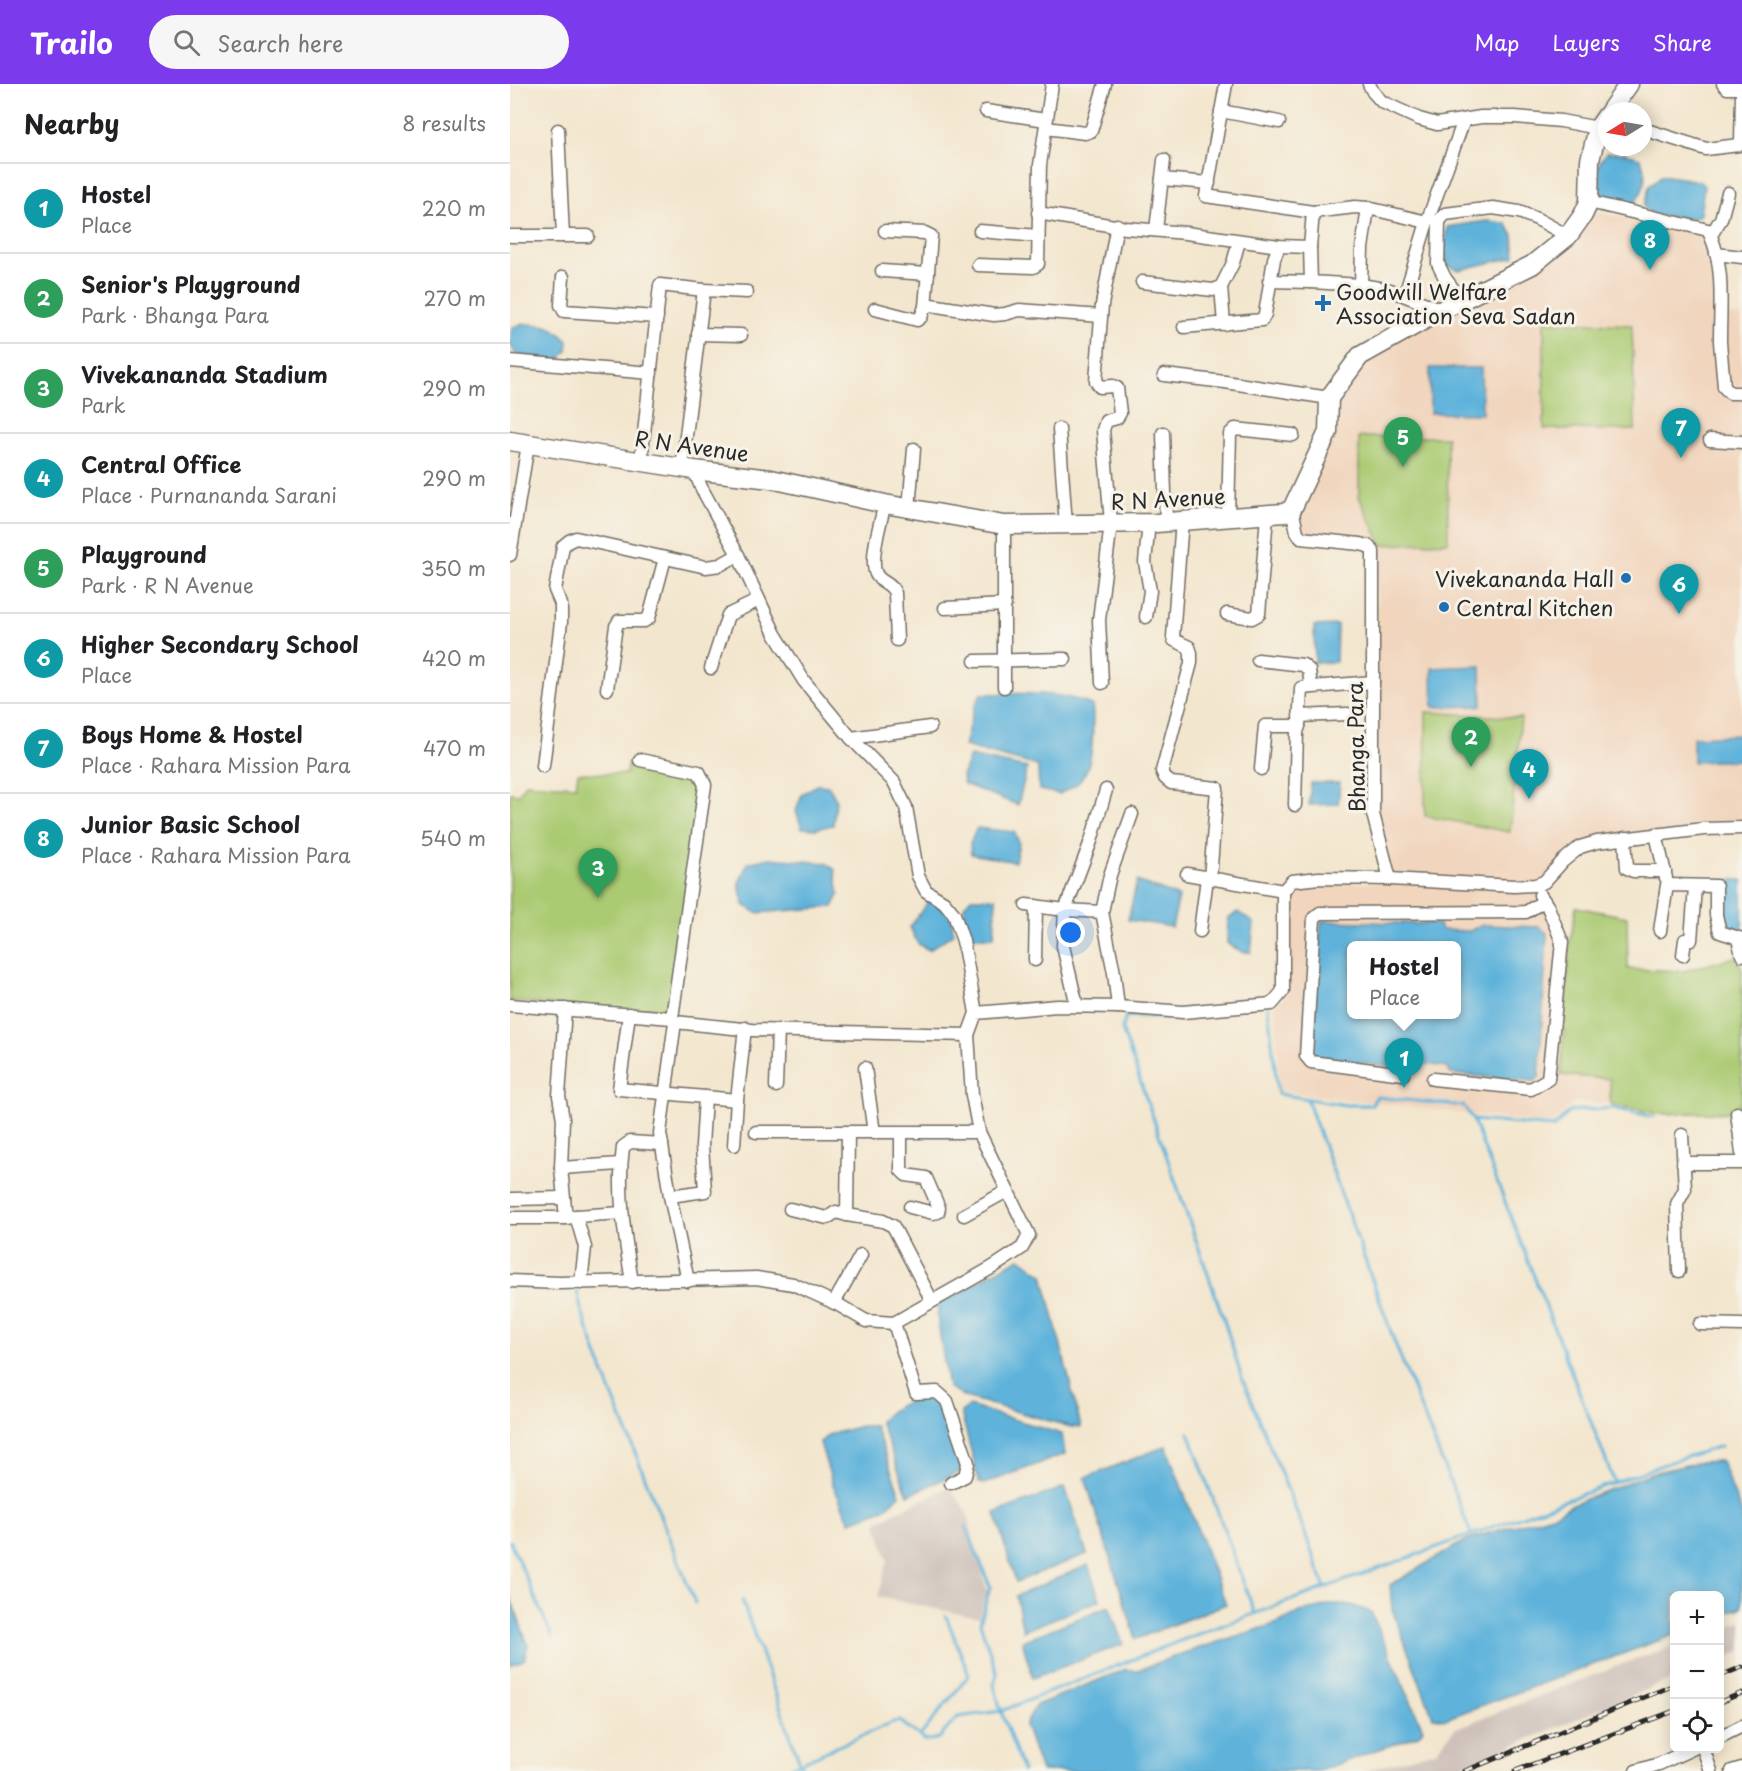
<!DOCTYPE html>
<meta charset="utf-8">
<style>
body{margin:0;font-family:"Playpen Sans",sans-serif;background:#f6f6f6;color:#202124}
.controls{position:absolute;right:18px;bottom:18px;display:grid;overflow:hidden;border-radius:9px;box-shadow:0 3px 15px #0003}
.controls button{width:54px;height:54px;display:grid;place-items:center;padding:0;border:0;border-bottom:2px solid #e0e0e0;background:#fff;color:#202124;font:30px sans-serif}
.compass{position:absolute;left:1088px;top:18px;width:54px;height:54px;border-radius:50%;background:#fff;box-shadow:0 3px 15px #0003;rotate:259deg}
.you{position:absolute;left:561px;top:849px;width:21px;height:21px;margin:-15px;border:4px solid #fff;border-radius:50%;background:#1a73e8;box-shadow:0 0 0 9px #1a73e833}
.badge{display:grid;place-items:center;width:39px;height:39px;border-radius:50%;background:#7c3aed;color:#fff;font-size:20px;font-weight:700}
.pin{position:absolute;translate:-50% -50px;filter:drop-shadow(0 2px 3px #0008)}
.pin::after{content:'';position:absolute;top:32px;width:21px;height:18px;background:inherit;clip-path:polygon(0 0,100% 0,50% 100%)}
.popup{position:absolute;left:837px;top:857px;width:114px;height:78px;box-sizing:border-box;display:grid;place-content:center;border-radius:9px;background:#fff;filter:drop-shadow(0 2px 4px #0005);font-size:20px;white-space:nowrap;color:#757577}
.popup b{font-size:22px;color:#202124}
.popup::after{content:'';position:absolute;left:50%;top:100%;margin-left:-12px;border:12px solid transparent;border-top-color:#fff}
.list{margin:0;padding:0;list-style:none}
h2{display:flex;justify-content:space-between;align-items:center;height:78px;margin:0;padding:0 24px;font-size:26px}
h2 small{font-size:20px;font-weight:400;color:#757577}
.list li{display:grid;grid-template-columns:39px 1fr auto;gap:18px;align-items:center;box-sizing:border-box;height:90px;padding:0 24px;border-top:2px solid #e0e0e0}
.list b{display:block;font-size:22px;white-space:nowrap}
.list p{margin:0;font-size:20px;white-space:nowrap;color:#757577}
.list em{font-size:20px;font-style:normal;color:#757577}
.icon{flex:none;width:33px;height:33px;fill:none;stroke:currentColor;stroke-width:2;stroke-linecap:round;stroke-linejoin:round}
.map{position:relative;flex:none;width:1232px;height:1687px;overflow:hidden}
header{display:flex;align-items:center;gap:36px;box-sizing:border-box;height:84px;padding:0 30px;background:#7c3aed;color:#fff}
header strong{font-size:28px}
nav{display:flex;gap:33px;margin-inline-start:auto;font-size:21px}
.search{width:420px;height:54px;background:#f6f6f6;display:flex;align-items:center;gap:15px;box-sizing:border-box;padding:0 21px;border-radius:33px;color:#757577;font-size:22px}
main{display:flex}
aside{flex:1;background:#fff}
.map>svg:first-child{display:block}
.built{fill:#f1d5bd;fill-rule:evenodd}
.industrial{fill:#cec1ba}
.green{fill:#abcb73;stroke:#6b7b4f;stroke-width:1.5}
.water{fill:#5fb3db;stroke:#456f83;stroke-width:1.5;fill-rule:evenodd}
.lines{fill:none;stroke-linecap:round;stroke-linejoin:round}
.stream{stroke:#5fb3db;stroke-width:3}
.minor-casing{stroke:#716c64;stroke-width:15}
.primary-casing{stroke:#716c64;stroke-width:21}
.minor{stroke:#fff;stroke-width:12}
.primary{stroke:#fff;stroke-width:18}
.rail-casing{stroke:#2b2b2b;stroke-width:5}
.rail{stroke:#f7f3e8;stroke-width:3;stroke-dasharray:9;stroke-linecap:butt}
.poi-dot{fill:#1f6fb2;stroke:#f7f3e8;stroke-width:2}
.labels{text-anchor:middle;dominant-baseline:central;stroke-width:6;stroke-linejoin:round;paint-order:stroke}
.poi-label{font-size:21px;fill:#2b2b2b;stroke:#f7f3e8;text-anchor:start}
.street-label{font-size:21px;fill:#2b2b2b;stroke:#f7f3e8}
</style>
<header>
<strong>Trailo</strong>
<div class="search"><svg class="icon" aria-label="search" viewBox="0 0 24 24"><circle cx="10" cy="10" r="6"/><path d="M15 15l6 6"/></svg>Search here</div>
<nav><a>Map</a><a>Layers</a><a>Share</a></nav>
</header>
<main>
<aside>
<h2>Nearby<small>8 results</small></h2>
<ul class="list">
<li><span class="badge" style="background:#0f9aa8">1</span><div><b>Hostel</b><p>Place</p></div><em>220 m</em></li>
<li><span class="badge" style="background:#2e9e5b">2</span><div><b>Senior's Playground</b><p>Park · Bhanga Para</p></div><em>270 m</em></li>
<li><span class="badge" style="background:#2e9e5b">3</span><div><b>Vivekananda Stadium</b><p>Park</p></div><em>290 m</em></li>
<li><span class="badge" style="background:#0f9aa8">4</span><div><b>Central Office</b><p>Place · Purnananda Sarani</p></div><em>290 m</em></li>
<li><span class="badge" style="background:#2e9e5b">5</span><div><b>Playground</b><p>Park · R N Avenue</p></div><em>350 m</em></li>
<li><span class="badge" style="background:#0f9aa8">6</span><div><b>Higher Secondary School</b><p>Place</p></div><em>420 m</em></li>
<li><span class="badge" style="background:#0f9aa8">7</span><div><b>Boys Home &amp; Hostel</b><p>Place · Rahara Mission Para</p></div><em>470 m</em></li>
<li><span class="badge" style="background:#0f9aa8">8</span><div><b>Junior Basic School</b><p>Place · Rahara Mission Para</p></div><em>540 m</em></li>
</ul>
</aside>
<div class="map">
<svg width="1232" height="1687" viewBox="0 0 1232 1687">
<rect width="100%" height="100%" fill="#f7f3e8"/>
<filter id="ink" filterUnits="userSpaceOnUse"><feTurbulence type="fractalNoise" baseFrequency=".0167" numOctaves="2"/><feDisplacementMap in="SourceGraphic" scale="12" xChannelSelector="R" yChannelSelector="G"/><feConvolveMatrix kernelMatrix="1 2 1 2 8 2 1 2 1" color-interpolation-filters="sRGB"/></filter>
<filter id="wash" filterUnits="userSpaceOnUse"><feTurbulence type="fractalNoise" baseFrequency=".008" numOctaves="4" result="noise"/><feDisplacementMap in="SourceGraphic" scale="24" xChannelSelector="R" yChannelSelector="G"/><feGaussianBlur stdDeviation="1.35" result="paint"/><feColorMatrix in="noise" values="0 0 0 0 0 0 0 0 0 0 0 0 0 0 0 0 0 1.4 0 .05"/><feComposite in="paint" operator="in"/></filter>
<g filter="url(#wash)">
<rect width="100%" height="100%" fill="#f3e6ce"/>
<path class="built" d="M 1074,126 L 1199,150 L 1204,187 L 1206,231 L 1232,232 L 1232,740 L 1064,762 L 1034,804 L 1060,859 L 1051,991 L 1100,995 L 1100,1020 L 1065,1018 L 1040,1040 L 770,1007 L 765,923 L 776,911 L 776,809 L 784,801 L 808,799 L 881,799 L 866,727 L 867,466 L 793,452 L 782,433 L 798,418 L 821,315 L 845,278 L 1019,187 ZM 842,862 L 946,862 L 946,930 L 842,930 Z"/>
<g class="industrial">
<polygon points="439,1403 456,1426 477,1508 469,1534 368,1513 378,1476 366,1438"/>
<polygon points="1232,1537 1232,1567 1210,1576 1210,1546"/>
<polygon points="1164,1562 1164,1594 973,1674 937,1687 855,1687 926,1667 944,1645 1110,1581"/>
</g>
<g class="green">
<polygon points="1034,237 1122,241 1125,346 1034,345"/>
<polygon points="849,353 937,353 938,458 872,461 849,413"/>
<polygon points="916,628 1011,634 1000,748 915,732"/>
<polygon points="117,680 191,697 159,931 0,917 0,709 9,710 15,699 66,702 68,689 116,690"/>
<polygon points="1066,823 1117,833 1118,885 1174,887 1225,873 1232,884 1232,1020 1229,1020 1231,1028 1149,1030 1100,1020 1100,995 1051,991 1060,859"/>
</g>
<g class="water">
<path d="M 1096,69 L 1115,69 L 1130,74 C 1139,92 1136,105 1123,120 C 1088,122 1075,97 1096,69 Z"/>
<polygon points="1152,91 1189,97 1194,102 1190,131 1182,135 1142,131 1134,122 1139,103"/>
<polygon points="976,137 996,139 1003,151 1005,173 949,186 938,182 934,166 937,143"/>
<path d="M 13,240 C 35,240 42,241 58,257 L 57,267 L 47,277 L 6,271 L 0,259 L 2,243 Z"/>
<polygon points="920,284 971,284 972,330 920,329"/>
<polygon points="827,541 826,578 805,579 804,542"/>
<polygon points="971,582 972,622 923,623 922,584"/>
<path d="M 471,610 C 505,610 554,606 583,622 C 582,645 586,679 569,698 C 564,703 555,707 549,710 L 529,706 L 528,682 L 454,662 L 464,624 Z"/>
<polygon points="1232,651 1232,676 1183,678 1183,653"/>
<polygon points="460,672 517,684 508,721 454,700 452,692"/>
<polygon points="801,699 830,699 828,720 799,721"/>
<polygon points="307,701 319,702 326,716 323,741 305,745 292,744 286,727 292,710"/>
<polygon points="467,744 504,748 509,758 505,778 461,770 460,759"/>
<polygon points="259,774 316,779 325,786 329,811 323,823 247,829 234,821 229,799 238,779"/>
<polygon points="1221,796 1232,796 1232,850 1218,847 1211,837 1210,799"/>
<polygon points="627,797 669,813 662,843 618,836"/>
<polygon points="461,814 486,814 484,853 457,853 454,822"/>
<polygon points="420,815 440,831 444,849 419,866 408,860 400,843"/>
<polygon points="728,828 744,839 741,868 732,868 717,859 718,834"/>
<path d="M 814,837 L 929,840 L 931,846 L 960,847 L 971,841 L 1029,843 L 1037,849 L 1029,993 L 1025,997 L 941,990 L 937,983 L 915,980 L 907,986 L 806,973 L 802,967 L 811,838 ZM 842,862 L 946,862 L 946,930 L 842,930 Z"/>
<polygon points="510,1174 533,1191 571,1343 561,1343 455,1313 438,1303 427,1231 429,1219"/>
<path d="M 428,1310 L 448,1361 L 452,1387 L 398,1411 L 370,1338 C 384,1319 406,1315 428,1310 Z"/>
<polygon points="459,1322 552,1350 555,1370 474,1400 469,1398 451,1328"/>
<polygon points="351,1342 365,1342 390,1411 376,1424 340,1438 323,1401 310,1359 318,1351"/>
<polygon points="656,1362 716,1520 626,1555 575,1394"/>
<polygon points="1211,1377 1232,1430 1232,1523 1210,1532 1210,1512 1164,1512 1164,1551 935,1635 923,1633 882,1525 880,1501 958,1455 1046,1430 1063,1420 1142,1389 1190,1378"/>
<polygon points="555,1403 577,1470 506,1498 485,1429"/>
<polygon points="578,1481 590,1516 513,1547 506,1512"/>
<polygon points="0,1512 18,1561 14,1576 0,1581"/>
<polygon points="822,1520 841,1521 861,1528 913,1645 909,1651 809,1687 531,1687 515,1641 526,1621 616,1585 626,1587 674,1569 768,1539 790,1528"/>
<polygon points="599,1522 613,1560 523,1594 512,1557"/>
</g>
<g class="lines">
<g class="stream">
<polyline points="758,923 768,1010 836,1021 862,1021 866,1013 954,1022 963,1036 1044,1043 1060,1027 1104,1024 1144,1033"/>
<polyline points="672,934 616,932 612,945 715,1239 732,1294 788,1431 815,1504"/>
<polyline points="797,1015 885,1259 961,1450"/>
<polyline points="963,1036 1104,1397"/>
<polyline points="66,1203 71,1225 95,1293 185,1519"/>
<polyline points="679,1349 745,1530"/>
<polyline points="456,1442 480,1503 470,1539 487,1589 484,1601 491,1627 513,1687"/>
<polyline points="0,1457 42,1552"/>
<polyline points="232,1516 293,1687"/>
<polyline points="410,1652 459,1591 436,1532"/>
<polyline points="272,1687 383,1638 390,1637 416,1657 429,1654 448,1633 491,1627 675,1555 1166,1376 1211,1362"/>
</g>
</g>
</g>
<g filter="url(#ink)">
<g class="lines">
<defs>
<g id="minor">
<polyline points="859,0 863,8 872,18 909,35 927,40 971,33 1005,33 1051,37 1088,44"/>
<polyline points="476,27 536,36"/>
<polyline points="711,27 769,38"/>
<polyline points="536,44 575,49 581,47 595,0"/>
<polyline points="1133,45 1196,65 1229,61 1231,59 1232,8 1229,4 1217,4 1213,0"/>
<polyline points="48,46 53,152"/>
<polyline points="652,95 699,99"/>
<path d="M 1079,118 L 1198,146 C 1215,179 1210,220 1210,257 C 1211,272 1213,288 1214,303 L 1220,309 L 1232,309"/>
<polyline points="803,128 845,123 858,124 917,138"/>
<polyline points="528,129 616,144 676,149 769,162 800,163 803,128 696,112 716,0"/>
<polyline points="646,146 654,76"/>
<polyline points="375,147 415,149 421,152 415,223"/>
<polyline points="470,147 528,152"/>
<polyline points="1201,151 1211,135 1218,109"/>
<polyline points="0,152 78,152"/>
<polyline points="800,163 801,198 851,201 880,206 932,226"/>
<polyline points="1206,170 1232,173"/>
<polyline points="468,181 523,183 528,180 530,81 542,0"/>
<polyline points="372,187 418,190"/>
<polyline points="53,193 51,221 54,227 147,233"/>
<polyline points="759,197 801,198"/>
<polyline points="632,198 703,206 711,203 723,179 729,157"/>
<polyline points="851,201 852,164 858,124"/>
<polyline points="711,203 714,240"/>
<polyline points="895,211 917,138 954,36"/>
<polyline points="951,216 935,194 928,180 929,137 935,130 983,124 1009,128 1027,135 1058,152"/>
<polyline points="365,225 407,236 411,233 415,223 421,221 484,231 495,230 509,226 591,232"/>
<polyline points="674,243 752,236 755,230 764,175 769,162"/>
<polyline points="188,250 231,251"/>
<polyline points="0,277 141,289"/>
<polyline points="654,291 715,298 819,314"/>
<polyline points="549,345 556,441"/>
<polyline points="653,349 656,438"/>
<polyline points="1200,356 1232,358"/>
<polyline points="131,377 150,201 194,206"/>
<polyline points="172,384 194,206 237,208"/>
<polyline points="184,386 191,403 228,471 265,550 294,597 341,654 384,698 396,723 408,792 416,807 434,818 444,830 453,857 466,929"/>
<path d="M 375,420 C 371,436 359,475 366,490 C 370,499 381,498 385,509 L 387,556"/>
<polyline points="399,424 404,365"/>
<polyline points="718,433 720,350 725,345 783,351"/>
<polyline points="672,436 663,553 664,556 679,563 681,569 681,579 652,687 655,694 661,699 707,704 700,795"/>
<polyline points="494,441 494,603"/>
<polyline points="0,471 18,360"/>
<polyline points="435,524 495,521"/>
<polyline points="717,530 742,534 749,530 757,432"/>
<polyline points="636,533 640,507 635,478 639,439"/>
<polyline points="748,576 793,581 799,586 801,603"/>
<polyline points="465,577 555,575"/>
<polyline points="201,584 218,531 249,516"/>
<polyline points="592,599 589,536 601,439 593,346 596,337 607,334 610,329 607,304 603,302 590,303 586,297 592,221 607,141"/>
<polyline points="97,605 106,542 109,537 134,537 139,534 155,474"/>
<polyline points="789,632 838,630"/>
<polyline points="341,654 420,643"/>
<polyline points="130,676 189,688 195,701 162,934"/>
<polyline points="33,682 51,538 51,520 45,506 53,462 59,457 66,454 196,483 210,481 228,471"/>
<polyline points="751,685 755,642 789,642"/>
<polyline points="785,721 787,648 789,642 791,604 863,598"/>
<polyline points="1146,750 1156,794"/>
<polyline points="1115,754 1117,784 1123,787 1155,787"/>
<polyline points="677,790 773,807"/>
<polyline points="880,795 1004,802 1025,801 1034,798 1053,777 1070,763 1087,758 1194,745 1232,744"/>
<polyline points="516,821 555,826 592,828"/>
<polyline points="690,847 697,794"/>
<polyline points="1150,847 1157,801 1206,802 1206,831 1210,848 1232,855"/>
<polyline points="1228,855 1232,871"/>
<polyline points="1173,871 1175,856 1181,856 1185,803"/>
<polyline points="525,876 526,822"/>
<polyline points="0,921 162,934 165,938 242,946 458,951 466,929 547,922 608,923 673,928 762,920 773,907 773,807 782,797 809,794 880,795 863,730 863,467 858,462 850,460 791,454 787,448 782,425"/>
<polyline points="567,922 553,862 555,826 581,757 596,706"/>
<polyline points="608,923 604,889 592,828 600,791 622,730"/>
<polyline points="55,925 49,1012 53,1035 51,1084 56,1134"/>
<polyline points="119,930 109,1005 227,1016"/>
<polyline points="355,984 364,1049"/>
<polyline points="893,990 801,978 796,972 804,834 810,829 1016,828 1034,817"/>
<polyline points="923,995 1021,1005 1038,995 1052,858 1038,823 1030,811"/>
<polyline points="266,1002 268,946"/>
<polyline points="1227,1029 1232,1069"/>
<polyline points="246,1048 469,1048"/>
<polyline points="338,1049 337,1131 373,1137 383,1142 422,1217"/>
<polyline points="391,1049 391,1086 396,1091 416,1094 429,1124 428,1128 423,1129 400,1123"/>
<polyline points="224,1061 227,1016 235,944"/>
<polyline points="1173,1079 1232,1079"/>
<polyline points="51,1084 110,1080"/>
<polyline points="160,1112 150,1049 165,938"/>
<polyline points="2,1115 54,1114"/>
<polyline points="280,1125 317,1134 326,1128 337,1131"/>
<polyline points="454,1131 497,1107"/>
<polyline points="66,1132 112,1129"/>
<polyline points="0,1134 56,1134 66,1132 75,1163 71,1199"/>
<polyline points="1169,1187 1167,1120 1175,1105 1172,1051"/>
<polyline points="0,1197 50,1199 246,1194 283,1200 327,1220 356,1237 384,1239 483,1183 512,1164 519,1151 469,1048 462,1011 458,951"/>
<polyline points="178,1197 160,1112 195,1107 192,1062 195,1013"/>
<path d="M 122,1198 C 115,1154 107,1108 113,1063 L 120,1058 L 152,1060"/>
<polyline points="324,1219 351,1171"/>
<polyline points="384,1239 406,1309 427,1308 437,1317 458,1379 455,1392 441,1399"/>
<polyline points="1190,1240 1232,1241"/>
<polyline points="1210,1653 1232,1642"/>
<polyline points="1193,1664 1201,1687"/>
<polyline points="1126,1687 1149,1680 1184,1664"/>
<polyline points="1222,1687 1232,1684"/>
</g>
<g id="primary">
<polyline points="1100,27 1119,0"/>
<polyline points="0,357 184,386 261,395 375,420 494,441 646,439 774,429 782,425 818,348 819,314 850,272 932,226 1022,181 1058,152 1073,131 1079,118 1080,76 1088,44 1097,31"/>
</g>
</defs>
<use href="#minor" class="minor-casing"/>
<use href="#primary" class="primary-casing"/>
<use href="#minor" class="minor"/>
<use href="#primary" class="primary"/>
<defs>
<g id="rail">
<polyline points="1210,1592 1232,1583"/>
<polyline points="1210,1618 1232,1609"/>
<polyline points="955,1687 1164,1601"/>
<polyline points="1005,1687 1164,1627"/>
</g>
</defs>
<use href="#rail" class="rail-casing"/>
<use href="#rail" class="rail"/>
</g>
</g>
<g class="poi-dot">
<path d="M810 210h6v6h6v6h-6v6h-6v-6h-6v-6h6z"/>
<circle cx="1116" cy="494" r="6"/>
<circle cx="934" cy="523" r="6"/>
</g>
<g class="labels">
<g class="poi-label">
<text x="826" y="207">Goodwill Welfare<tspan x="826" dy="24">Association Seva Sadan</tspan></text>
<text x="1104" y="494" text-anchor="end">Vivekananda Hall</text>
<text x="946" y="523">Central Kitchen</text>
</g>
<g class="street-label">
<text transform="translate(182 361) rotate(8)">R N Avenue</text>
<text transform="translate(658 414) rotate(-3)">R N Avenue</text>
<text transform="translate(845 663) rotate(-91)">Bhanga Para</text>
</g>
</g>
</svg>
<div class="controls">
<button>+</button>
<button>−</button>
<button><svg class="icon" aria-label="locate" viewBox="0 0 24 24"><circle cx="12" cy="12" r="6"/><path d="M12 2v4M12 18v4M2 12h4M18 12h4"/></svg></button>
</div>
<svg class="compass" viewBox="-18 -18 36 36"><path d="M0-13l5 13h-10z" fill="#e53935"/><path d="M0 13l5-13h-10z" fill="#757577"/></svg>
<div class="you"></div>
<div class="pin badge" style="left:894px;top:1004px;background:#0f9aa8">1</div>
<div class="popup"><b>Hostel</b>Place</div>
<div class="pin badge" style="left:961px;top:683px;background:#2e9e5b">2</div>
<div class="pin badge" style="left:88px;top:814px;background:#2e9e5b">3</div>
<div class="pin badge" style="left:1019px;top:715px;background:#0f9aa8">4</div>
<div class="pin badge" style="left:893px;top:383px;background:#2e9e5b">5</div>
<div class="pin badge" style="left:1169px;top:530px;background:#0f9aa8">6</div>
<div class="pin badge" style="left:1171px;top:374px;background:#0f9aa8">7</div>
<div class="pin badge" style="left:1140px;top:186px;background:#0f9aa8">8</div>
</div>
</main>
